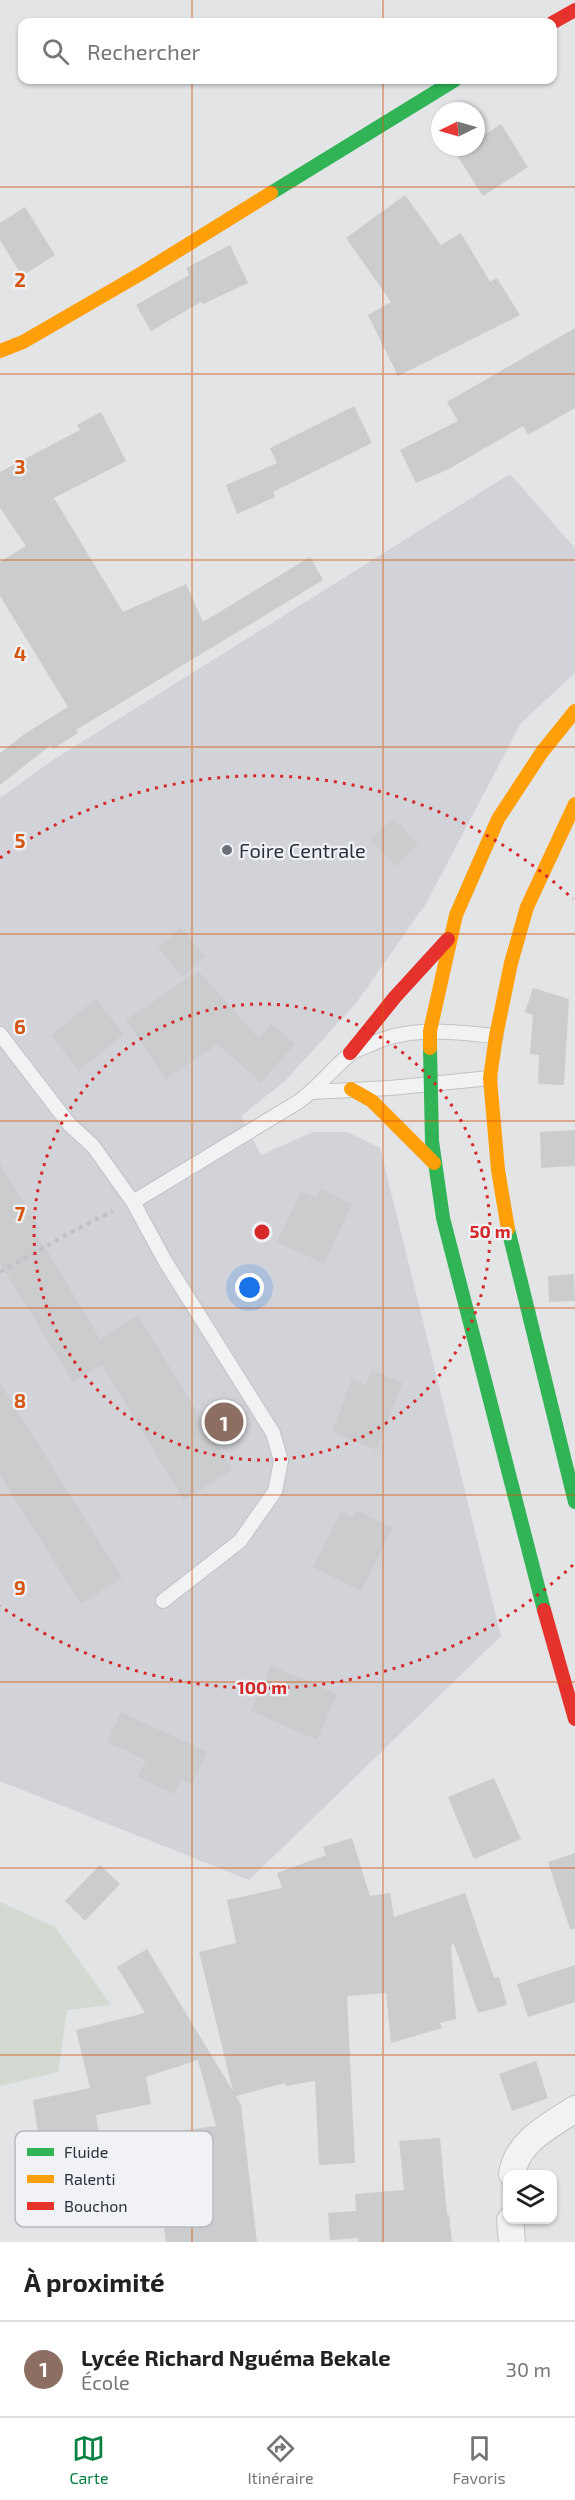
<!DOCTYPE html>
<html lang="fr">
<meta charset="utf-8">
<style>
body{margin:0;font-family:"Exo 2",sans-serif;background:#f2f2f2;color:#222}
.controls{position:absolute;right:18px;bottom:18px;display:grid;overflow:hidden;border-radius:12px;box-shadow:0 2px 4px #0004}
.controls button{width:54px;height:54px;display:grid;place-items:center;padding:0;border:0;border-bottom:2px solid #e0e0e0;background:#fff;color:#222;font:30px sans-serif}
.compass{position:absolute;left:431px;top:102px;width:54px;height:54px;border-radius:50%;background:#fff;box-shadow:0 2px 4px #0004;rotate:265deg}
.you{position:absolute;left:250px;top:1288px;width:21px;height:21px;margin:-15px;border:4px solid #fff;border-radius:50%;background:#1a73e8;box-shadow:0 0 0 9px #1a73e833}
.badge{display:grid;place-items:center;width:39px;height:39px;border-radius:50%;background:#0b8043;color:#fff;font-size:20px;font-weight:700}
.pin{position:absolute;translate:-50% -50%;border:3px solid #fff;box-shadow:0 2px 6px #0006}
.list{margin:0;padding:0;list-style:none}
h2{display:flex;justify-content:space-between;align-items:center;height:78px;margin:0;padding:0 24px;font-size:26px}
h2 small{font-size:20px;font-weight:400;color:#767676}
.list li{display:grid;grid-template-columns:39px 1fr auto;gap:18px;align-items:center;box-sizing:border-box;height:96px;padding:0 24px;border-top:2px solid #e0e0e0}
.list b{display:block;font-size:22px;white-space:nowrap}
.list p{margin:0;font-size:20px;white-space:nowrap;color:#767676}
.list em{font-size:20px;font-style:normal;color:#767676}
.icon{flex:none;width:33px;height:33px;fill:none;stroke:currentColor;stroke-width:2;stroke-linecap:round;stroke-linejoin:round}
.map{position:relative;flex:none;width:575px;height:2242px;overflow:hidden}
.search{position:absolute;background:#fff;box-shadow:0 2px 4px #0004;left:18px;right:18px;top:18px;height:66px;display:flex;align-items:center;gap:15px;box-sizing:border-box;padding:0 21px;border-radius:12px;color:#767676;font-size:22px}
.sheet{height:174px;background:#fff}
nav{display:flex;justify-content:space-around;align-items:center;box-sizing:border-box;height:84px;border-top:2px solid #e0e0e0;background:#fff;font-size:16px;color:#767676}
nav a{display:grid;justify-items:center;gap:3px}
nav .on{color:#0b8043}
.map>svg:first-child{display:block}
.built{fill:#d1d3d9}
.green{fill:#d2dad2}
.building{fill:#caccce}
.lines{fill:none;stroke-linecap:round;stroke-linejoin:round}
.lane-casing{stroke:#c0c2c4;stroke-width:16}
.street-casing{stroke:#c0c2c4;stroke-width:28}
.path{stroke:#c1c2c6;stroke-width:4;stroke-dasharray:4.5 4.5;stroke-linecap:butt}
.lane{stroke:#f1f2f3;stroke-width:14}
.street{stroke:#f1f2f3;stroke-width:26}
.fast{stroke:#30b455;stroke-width:14}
.slow{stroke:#ff9f0a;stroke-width:14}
.jam{stroke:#e5322d;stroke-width:14}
.grid{fill:none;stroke:#d55511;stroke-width:1.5;stroke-opacity:0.55}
.ring{fill:none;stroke:#d62828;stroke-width:3;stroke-dasharray:3 6}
.poi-dot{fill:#6b7078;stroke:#f0f2f5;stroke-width:2}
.labels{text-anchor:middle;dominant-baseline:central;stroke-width:4.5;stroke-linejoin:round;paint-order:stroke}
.poi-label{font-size:20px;fill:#2b313d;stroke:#f0f2f5;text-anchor:start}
.key{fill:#f0f2f5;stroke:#b5b8be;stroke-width:1.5}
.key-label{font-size:16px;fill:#2b313d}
.grid-label{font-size:20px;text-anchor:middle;font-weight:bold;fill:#d55511;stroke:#f0f2f5;stroke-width:4.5;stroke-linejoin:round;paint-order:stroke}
.centre{fill:#d62828;stroke:#f0f2f5;stroke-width:3}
.ring-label{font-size:18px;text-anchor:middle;font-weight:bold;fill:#d62828;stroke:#f0f2f5;stroke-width:4.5;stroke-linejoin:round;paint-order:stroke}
</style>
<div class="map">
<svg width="575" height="2242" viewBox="0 0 575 2242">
<rect width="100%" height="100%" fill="#e2e4e6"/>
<polygon class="built" points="510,474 575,548 575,673 521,723 427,902 357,1002 285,1081 241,1116 261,1155 313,1132 347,1132 380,1148 501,1636 249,1880 0,1781 0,798 56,758"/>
<polygon class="green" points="0,1902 55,1927 111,2005 67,2010 58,2072 0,2086"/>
<g class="building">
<polygon points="501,124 528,167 483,196 456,154 466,147 476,147 476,140"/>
<polygon points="405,195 441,245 461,233 490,282 497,278 520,315 398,376 368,315 391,302 346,238"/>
<polygon points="25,207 55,255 22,276 0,240 0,223"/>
<polygon points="230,245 248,283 203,304 201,302 151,331 136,305 189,275 186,268"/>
<polygon points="575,328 575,408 528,435 523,426 449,469 416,483 400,450 458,421 447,402"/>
<polygon points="354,406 372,443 273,492 275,497 237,514 226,485 277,463 270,448"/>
<polygon points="101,412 126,461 54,498 123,612 186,584 203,622 310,557 323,580 76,730 78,733 53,749 51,745 0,785 0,753 26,733 68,707 0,596 0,562 26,546 0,508 0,472 80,430 77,425"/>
<polygon points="394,818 418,845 395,866 370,839"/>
<polygon points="181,928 205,957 183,977 158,948"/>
<polygon points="198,971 259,1038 272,1024 295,1044 261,1083 218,1044 166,1079 126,1020"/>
<polygon points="533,988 569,999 564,1085 538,1084 539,1055 530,1054 533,1015 525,1012"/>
<polygon points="96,999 124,1034 79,1071 51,1035"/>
<polygon points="575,1130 575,1166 541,1168 540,1132"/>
<polygon points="0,1164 39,1228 35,1231 100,1339 138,1315 232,1470 184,1500 102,1365 73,1382 0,1263"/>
<polygon points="321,1189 352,1204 324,1264 277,1242 301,1191 317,1198"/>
<polygon points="574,1274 575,1301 549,1302 548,1276"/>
<polygon points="372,1370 403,1383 376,1450 332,1432 352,1379 366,1385"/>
<polygon points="0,1383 122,1578 81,1604 0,1475"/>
<polygon points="357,1510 392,1528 361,1591 313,1567 341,1511 353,1518"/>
<polygon points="271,1665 337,1694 317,1740 251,1711"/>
<polygon points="121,1712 207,1752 192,1784 181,1779 174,1794 138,1777 146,1760 107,1742"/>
<polygon points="494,1778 521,1839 474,1859 448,1797"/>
<polygon points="352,1838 370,1896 390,1893 394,1917 465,1893 494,1978 499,1977 507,2005 478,2013 454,1944 451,1945 456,2019 440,2023 442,2028 391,2043 386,1993 347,1996 355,2163 319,2165 315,2081 286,2086 285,2083 236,2096 241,2105 257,2242 166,2242 162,2213 127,2216 125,2191 191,2184 185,2130 216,2126 198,2060 146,2077 151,2104 96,2115 103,2166 44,2174 33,2100 90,2088 76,2030 145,2013 117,1967 147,1949 233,2091 199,1952 236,1943 227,1900 282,1888 277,1873 326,1855 323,1847"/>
<polygon points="575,1853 575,1929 570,1929 548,1862"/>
<polygon points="100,1865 120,1884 85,1921 65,1901"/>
<polygon points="575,1965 575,2002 528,2017 517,1984"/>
<polygon points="536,2061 548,2098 512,2111 499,2074"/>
<polygon points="440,2138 447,2215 449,2215 452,2242 359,2242 358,2238 330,2240 328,2213 356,2211 355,2194 404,2190 399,2141"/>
</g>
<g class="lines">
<defs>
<g id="lane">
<polyline points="0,1034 69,1124 93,1146 133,1202 165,1261 273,1433 281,1461 275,1491 240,1541 163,1601"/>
<polyline points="312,1092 390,1088 490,1078"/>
<path d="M 133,1202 L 298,1102 C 317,1089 331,1070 349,1055 C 354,1050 362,1048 369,1045 C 410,1025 452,1032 496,1036"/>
</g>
<g id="street">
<path d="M 512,2174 C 517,2141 550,2126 575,2109"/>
<polyline points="510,2220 512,2242"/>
</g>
</defs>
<use href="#lane" class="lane-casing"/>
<use href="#street" class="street-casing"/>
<polyline class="path" points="0,1272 75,1230 113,1211"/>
<use href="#lane" class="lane"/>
<use href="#street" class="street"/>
<g class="fast">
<polyline points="271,193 455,80"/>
<polyline points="430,1048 432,1141 443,1218 544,1610"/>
<polyline points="508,1229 575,1502"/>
</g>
<g class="slow">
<polyline points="0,351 23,342 142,273 271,193"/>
<polyline points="430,1048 430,1031 456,915 498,819 542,752 575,711"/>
<polyline points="351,1089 372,1101 434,1163"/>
<polyline points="508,1229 498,1170 490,1078 496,1036 511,963 527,907 575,804"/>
</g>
<g class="jam">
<polyline points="552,23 575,10"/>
<polyline points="350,1053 395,997 448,939"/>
<polyline points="544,1610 575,1719"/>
</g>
</g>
<path class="grid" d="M 192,0 L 192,22M 383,0 L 383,22M 192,80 L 192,2242M 383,80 L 383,2242M 0,187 L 575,187M 0,374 L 575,374M 0,560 L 575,560M 0,747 L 575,747M 0,934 L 575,934M 0,1121 L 575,1121M 0,1308 L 575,1308M 0,1495 L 575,1495M 0,1682 L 575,1682M 0,1868 L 575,1868M 0,2055 L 575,2055"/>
<g class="ring">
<circle cx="262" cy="1232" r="228"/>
<path d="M573 1565A456 456 0 0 1 0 1606M0 858A456 456 0 0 1 573 899"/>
</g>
<circle class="poi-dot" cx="227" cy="850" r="6"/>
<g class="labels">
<g class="poi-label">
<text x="239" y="850">Foire Centrale</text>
</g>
</g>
<rect x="15" y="2131" width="198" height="96" rx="9" class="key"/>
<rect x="27" y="2148" width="27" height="8" fill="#30b455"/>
<rect x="27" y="2175" width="27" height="8" fill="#ff9f0a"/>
<rect x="27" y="2202" width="27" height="8" fill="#e5322d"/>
<g class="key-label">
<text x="64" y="2158">Fluide</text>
<text x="64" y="2185">Ralenti</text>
<text x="64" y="2212">Bouchon</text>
</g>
<g class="grid-label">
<text x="20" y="287">2</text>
<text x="20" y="474">3</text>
<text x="20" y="661">4</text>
<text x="20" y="848">5</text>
<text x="20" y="1034">6</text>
<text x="20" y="1221">7</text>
<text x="20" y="1408">8</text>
<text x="20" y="1595">9</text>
</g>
<circle cx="262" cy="1232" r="9" class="centre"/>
<g class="ring-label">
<text x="490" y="1238">50 m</text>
<text x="262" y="1694">100 m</text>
</g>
</svg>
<div class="controls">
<button><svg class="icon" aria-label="layers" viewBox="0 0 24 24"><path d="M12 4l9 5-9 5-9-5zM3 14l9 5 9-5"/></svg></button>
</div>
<svg class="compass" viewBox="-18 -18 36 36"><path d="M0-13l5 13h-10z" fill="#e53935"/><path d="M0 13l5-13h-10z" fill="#767676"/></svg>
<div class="you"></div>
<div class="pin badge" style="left:224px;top:1422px;background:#8d6e63">1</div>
<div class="search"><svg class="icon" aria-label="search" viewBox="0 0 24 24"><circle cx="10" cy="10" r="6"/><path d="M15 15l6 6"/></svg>Rechercher</div>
</div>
<section class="sheet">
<h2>À proximité<small></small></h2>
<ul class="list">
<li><span class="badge" style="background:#8d6e63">1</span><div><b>Lycée Richard Nguéma Bekale</b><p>École</p></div><em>30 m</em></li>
</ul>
</section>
<nav>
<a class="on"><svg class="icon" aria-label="map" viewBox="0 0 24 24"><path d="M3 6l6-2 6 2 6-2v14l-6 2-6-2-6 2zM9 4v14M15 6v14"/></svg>Carte</a>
<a><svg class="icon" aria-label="directions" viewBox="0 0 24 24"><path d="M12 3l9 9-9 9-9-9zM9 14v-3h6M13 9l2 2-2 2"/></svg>Itinéraire</a>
<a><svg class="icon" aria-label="saved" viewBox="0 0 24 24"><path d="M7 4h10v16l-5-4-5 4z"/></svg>Favoris</a>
</nav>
